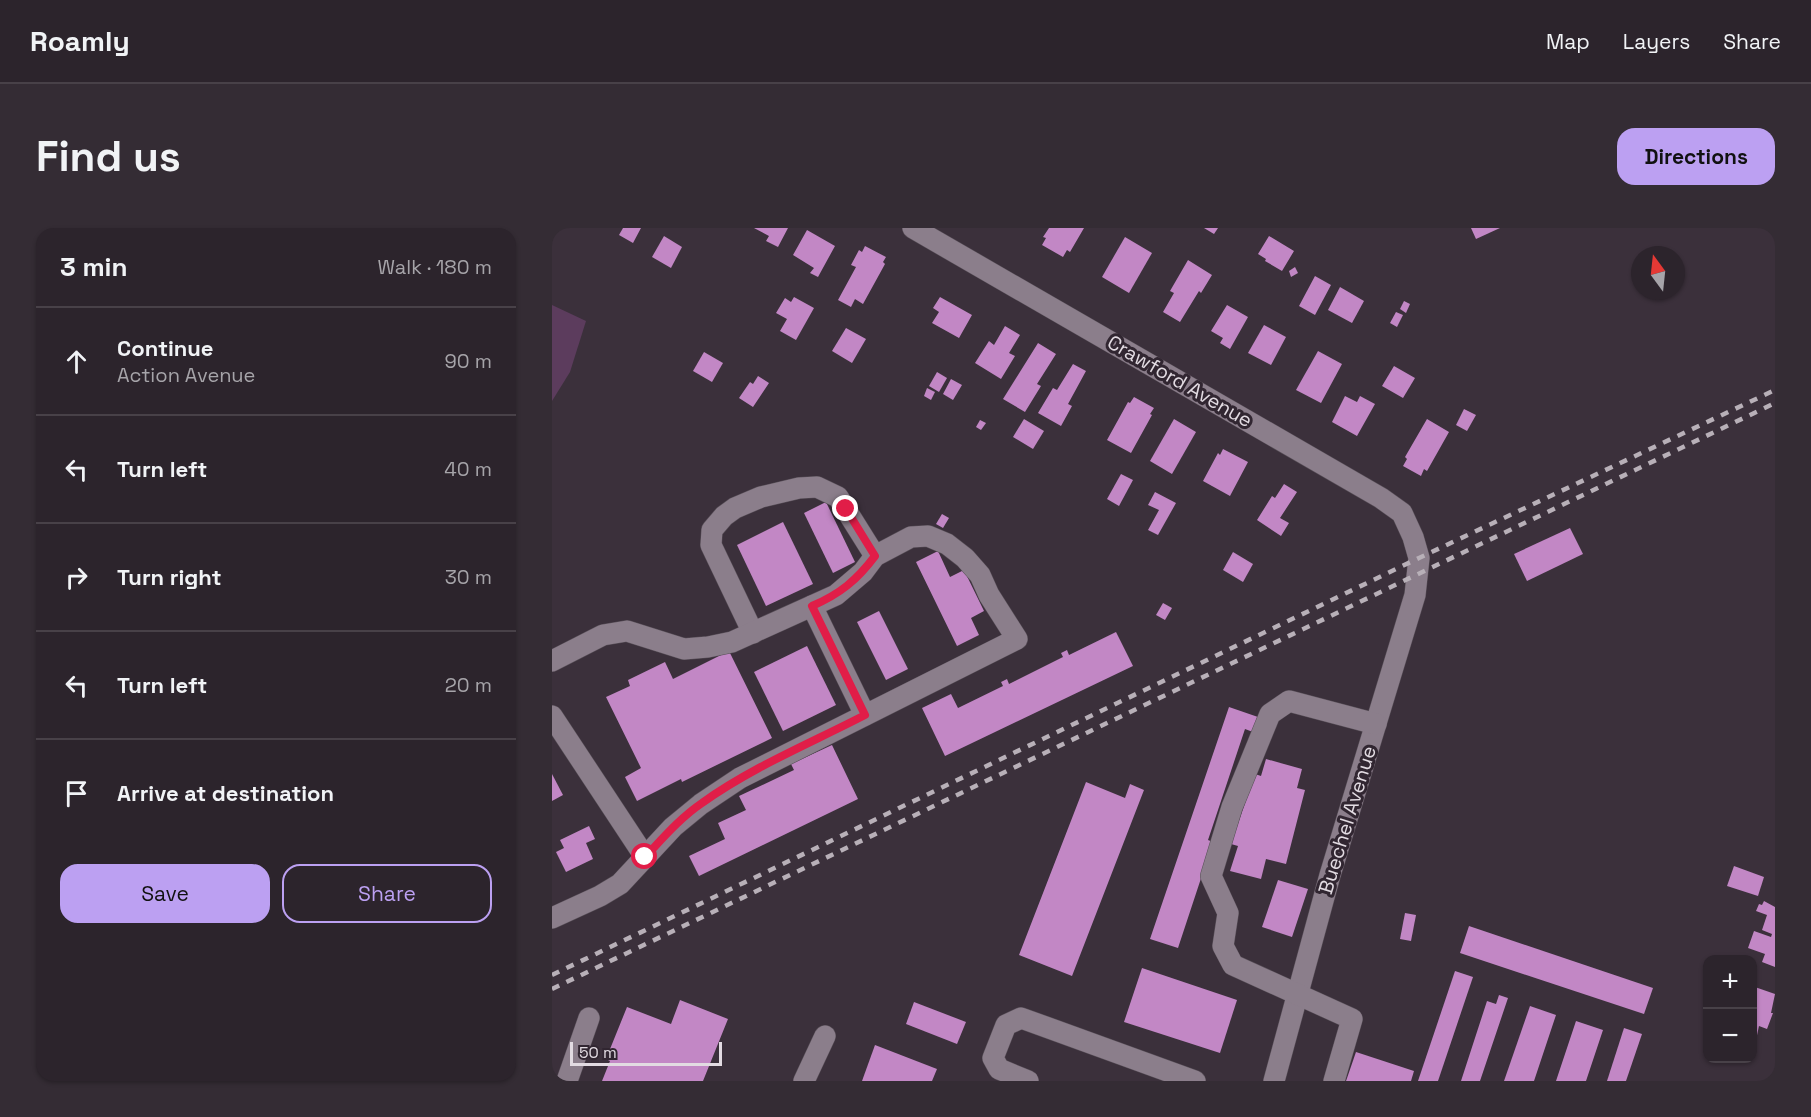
<!DOCTYPE html>
<meta charset="utf-8">
<style>
body{margin:0;font-family:"Space Grotesk",sans-serif;background:#342c34;color:#f1f3f6}
.controls{position:absolute;right:18px;bottom:18px;display:grid;overflow:hidden;border-radius:12px;box-shadow:0 2px 4px #0004}
.controls button{width:54px;height:54px;display:grid;place-items:center;padding:0;border:0;border-bottom:2px solid #484148;background:#2c242c;color:#f1f3f6;font:30px sans-serif}
.compass{position:absolute;left:1079px;top:18px;width:54px;height:54px;border-radius:50%;background:#2c242c;box-shadow:0 2px 4px #0004;rotate:345deg}
.scale{position:absolute;left:18px;bottom:15px;width:152px;box-sizing:border-box;padding-left:6px;border:3px solid #e2dbe2;border-top:0;font-size:16px;line-height:21px;white-space:nowrap;color:#e2dbe2;-webkit-text-stroke:4px #312631;paint-order:stroke}
.stop{position:absolute;width:18px;height:18px;margin:-14px;border:4px solid #e11d48;border-radius:50%;background:#fff}
.stop.end{background:#e11d48;border-color:#fff;box-shadow:0 2px 6px #0008}
.list{margin:0;padding:0;list-style:none}
h2{display:flex;justify-content:space-between;align-items:center;height:78px;margin:0;padding:0 24px;font-size:26px}
h2 small{font-size:20px;font-weight:400;color:#a6a4a9}
.list li{display:grid;grid-template-columns:39px 1fr auto;gap:18px;align-items:center;box-sizing:border-box;height:108px;padding:0 24px;border-top:2px solid #484148}
.list b{display:block;font-size:22px;white-space:nowrap}
.list p{margin:0;font-size:20px;white-space:nowrap;color:#a6a4a9}
.list em{font-size:20px;font-style:normal;color:#a6a4a9}
.actions{display:flex;gap:12px;padding:18px 24px}
.actions a{flex:1;padding:14px 0;border:2px solid #bca0f2;border-radius:18px;text-align:center;font-size:21px;color:#bca0f2}
.actions .main{background:#bca0f2;color:#111}
.icon{flex:none;width:33px;height:33px;fill:none;stroke:currentColor;stroke-width:2;stroke-linecap:round;stroke-linejoin:round}
.map{position:relative;flex:none;width:1223px;height:853px;overflow:hidden;border-radius:18px}
header{display:flex;align-items:center;gap:36px;box-sizing:border-box;height:84px;padding:0 30px;background:#2c242c;border-bottom:2px solid #484148}
header strong{font-size:28px}
nav{display:flex;gap:33px;margin-inline-start:auto;font-size:21px}
.intro{display:flex;align-items:center;justify-content:space-between;box-sizing:border-box;height:144px;padding:0 36px}
h1{margin:0;font-size:42px}
.button{padding:15px 27px;border-radius:18px;background:#bca0f2;color:#111;font-size:21px;font-weight:700}
main{display:flex;gap:36px;padding:0 36px}
aside{flex:1;background:#2c242c;border-radius:18px;box-shadow:0 2px 4px #0004}
.map>svg:first-child{display:block}
.green{fill:#5c3c5d}
.building{fill:#c287c5}
.lines{fill:none;stroke-linecap:round;stroke-linejoin:round}
.minor-casing{stroke:#584f58;stroke-width:22}
.minor{stroke:#8b7e8b;stroke-width:21}
.rail{stroke:#b8b0b8;stroke-width:4.5;stroke-dasharray:8 8;stroke-linecap:butt}
.route{stroke:#e11d48;stroke-width:8}
.labels{text-anchor:middle;dominant-baseline:central;stroke-width:6;stroke-linejoin:round;paint-order:stroke}
.street-label{font-size:20px;fill:#e2dbe2;stroke:#312631}
</style>
<header>
<strong>Roamly</strong>
<nav><a>Map</a><a>Layers</a><a>Share</a></nav>
</header>
<div class="intro"><h1>Find us</h1><a class="button">Directions</a></div>
<main>
<aside>
<h2>3 min<small>Walk · 180 m</small></h2>
<ul class="list">
<li><svg class="icon" aria-label="ahead" viewBox="0 0 24 24"><path d="M12 20V5M6 11l6-6 6 6"/></svg><div><b>Continue</b><p>Action Avenue</p></div><em>90 m</em></li>
<li><svg class="icon" aria-label="left" viewBox="0 0 24 24"><path d="M17 20v-9H6M10 6l-5 5 5 5"/></svg><div><b>Turn left</b></div><em>40 m</em></li>
<li><svg class="icon" aria-label="right" viewBox="0 0 24 24"><path d="M7 20v-9h11M14 6l5 5-5 5"/></svg><div><b>Turn right</b></div><em>30 m</em></li>
<li><svg class="icon" aria-label="left" viewBox="0 0 24 24"><path d="M17 20v-9H6M10 6l-5 5 5 5"/></svg><div><b>Turn left</b></div><em>20 m</em></li>
<li><svg class="icon" aria-label="arrive" viewBox="0 0 24 24"><path d="M6 21V4h12l-3 4 3 4H6"/></svg><div><b>Arrive at destination</b></div></li>
</ul>
<div class="actions"><a class="main">Save</a><a>Share</a></div>
</aside>
<div class="map">
<svg width="1223" height="853" viewBox="0 0 1223 853">
<rect width="100%" height="100%" fill="#3b303b"/>
<polygon class="green" points="0,77 34,93 18,144 0,173"/>
<g class="building">
<polygon points="71,0 89,0 81,15 67,7"/>
<polygon points="202,0 236,0 226,19 214,13 217,8"/>
<polygon points="497,0 532,0 518,24 515,22 511,29 490,17 494,10 491,9"/>
<polygon points="652,0 666,0 662,6"/>
<polygon points="919,0 948,0 924,11"/>
<polygon points="255,2 283,18 266,49 258,45 262,40 241,27"/>
<polygon points="112,8 130,19 119,40 100,29"/>
<polygon points="717,8 742,23 730,43 713,33 714,31 706,26"/>
<polygon points="573,9 600,25 577,65 550,49"/>
<polygon points="313,18 334,29 331,34 333,36 311,76 303,71 299,79 286,72 304,39 299,37 307,22 310,24"/>
<polygon points="636,32 660,47 649,65 647,63 628,94 611,84 622,65 618,63"/>
<polygon points="743,39 746,45 739,49 737,43"/>
<polygon points="763,48 779,57 763,87 747,78"/>
<polygon points="788,59 812,73 800,95 776,82"/>
<polygon points="242,69 262,80 244,112 228,103 235,91 224,85 233,70 239,74"/>
<polygon points="388,69 420,87 407,110 380,95 387,84 381,80"/>
<polygon points="852,73 858,76 854,85 848,81"/>
<polygon points="675,77 696,89 678,121 668,115 671,110 659,103"/>
<polygon points="844,84 851,87 845,99 838,95"/>
<polygon points="712,97 734,109 719,137 696,125"/>
<polygon points="453,98 468,107 457,125 463,128 449,151 423,135 437,113 442,117"/>
<polygon points="294,100 314,111 300,135 280,123"/>
<polygon points="486,115 504,126 485,156 489,158 473,184 451,171"/>
<polygon points="766,123 790,136 769,175 744,162"/>
<polygon points="152,124 171,135 160,154 141,143"/>
<polygon points="521,136 534,143 516,176 520,178 509,198 486,185 501,160 505,162"/>
<polygon points="842,138 863,150 851,170 830,158"/>
<polygon points="385,144 395,150 387,164 377,158"/>
<polygon points="206,148 217,155 201,179 187,170 198,154 201,156"/>
<polygon points="399,151 410,157 401,172 391,166"/>
<polygon points="375,160 383,164 379,172 372,168"/>
<polygon points="793,168 805,174 808,168 823,176 805,208 780,194"/>
<polygon points="582,169 602,180 598,186 600,187 579,225 555,212 576,174 578,175"/>
<polygon points="912,181 924,187 915,203 904,197"/>
<polygon points="472,191 492,203 481,221 461,209"/>
<polygon points="622,191 644,204 620,246 598,233"/>
<polygon points="875,191 897,204 875,243 872,241 869,248 851,238 855,231 853,229"/>
<polygon points="428,192 434,195 429,202 424,199"/>
<polygon points="671,221 696,234 678,268 651,253 666,225 668,227"/>
<polygon points="569,246 581,252 567,278 555,271"/>
<polygon points="732,256 745,264 728,290 737,295 729,308 705,292 720,268 723,270"/>
<polygon points="603,264 624,275 606,307 596,302 607,282 596,277"/>
<polygon points="274,274 303,334 281,345 252,285"/>
<polygon points="390,286 397,290 391,300 384,296"/>
<polygon points="231,294 261,356 214,378 185,317"/>
<polygon points="1018,300 1031,326 975,353 962,326"/>
<polygon points="386,323 398,349 412,342 432,383 419,390 427,407 405,418 364,334"/>
<polygon points="681,324 701,336 691,354 671,342"/>
<polygon points="611,375 620,380 613,392 604,387"/>
<polygon points="327,383 356,441 334,452 305,394"/>
<polygon points="564,404 581,438 393,528 370,480 399,466 406,480 451,458 449,454 455,451 457,456 511,429 509,425 515,422 517,427"/>
<polygon points="255,418 284,477 231,503 202,444"/>
<polygon points="177,423 220,510 130,554 129,551 85,573 73,549 89,540 54,469 78,458 76,452 113,434 121,451"/>
<polygon points="677,479 706,489 701,504 693,501 656,612 661,614 626,720 598,711"/>
<polygon points="280,517 306,571 147,648 137,628 173,611 166,595 194,582 187,568 242,542 239,536"/>
<polygon points="714,531 750,541 745,560 753,562 734,636 714,631 709,651 678,643 686,618 679,616 703,546 709,548"/>
<polygon points="0,546 11,567 0,573"/>
<polygon points="534,554 573,570 578,556 592,562 520,748 467,727"/>
<polygon points="37,598 43,611 34,615 41,631 14,644 4,624 12,620 8,612"/>
<polygon points="1182,638 1212,649 1206,668 1175,658"/>
<polygon points="726,652 756,661 740,709 710,699"/>
<polygon points="1212,673 1223,679 1223,739 1210,734 1213,726 1196,720 1202,703 1219,709 1220,706 1210,702 1215,687 1204,683 1207,676 1210,677"/>
<polygon points="853,685 864,687 859,713 848,711"/>
<polygon points="917,698 1101,760 1092,786 908,725"/>
<polygon points="590,740 685,772 668,825 572,794"/>
<polygon points="903,743 921,749 886,853 866,853"/>
<polygon points="1200,758 1223,766 1219,785 1221,785 1215,801 1207,798 1201,826"/>
<polygon points="947,767 956,770 928,853 909,853 935,773 944,776"/>
<polygon points="128,772 176,791 151,853 50,853 58,833 54,831 75,779 119,796"/>
<polygon points="362,774 414,794 405,816 354,796"/>
<polygon points="978,778 1004,787 982,853 952,853"/>
<polygon points="1024,793 1051,802 1034,853 1004,853"/>
<polygon points="1072,800 1090,806 1074,853 1055,853"/>
<polygon points="323,817 385,841 380,853 310,853"/>
<polygon points="804,824 862,843 859,853 794,853"/>
</g>
<g class="lines">
<defs>
<g id="minor">
<polyline points="361,0 829,270 850,285 861,309 867,330 863,367 778,647 722,853"/>
<polyline points="260,378 313,487"/>
<polyline points="201,405 159,317 160,302 172,288 183,280 209,269 247,260 265,259 286,269 323,328"/>
<polyline points="0,433 51,407 75,403 132,421 156,419 180,414 284,367 311,344 323,328 359,309 376,308 395,316 413,330 428,347 437,367 465,411 188,550 149,576 121,599 68,656 48,668 0,690"/>
<polyline points="0,488 93,629"/>
<polyline points="15,853 37,790"/>
<polyline points="252,853 273,808"/>
<polyline points="476,853 447,841 441,830 454,797 469,790 643,853"/>
<polyline points="782,853 800,791 681,737 671,718 676,685 659,648 680,579 718,486 737,473 824,496"/>
</g>
</defs>
<use href="#minor" class="minor-casing"/>
<use href="#minor" class="minor"/>
<g class="rail">
<polyline points="0,747 867,330 1223,162"/>
<polyline points="0,761 1223,175"/>
</g>
</g>
<g class="lines">
<path class="route" d="M 93,629 C 111,610 128,590 150,575 C 200,539 259,515 313,487 L 260,378 C 288,366 305,352 323,328 L 294,281"/>
</g>
<g class="labels">
<g class="street-label">
<text transform="translate(628 153) rotate(30)">Crawford Avenue</text>
<text transform="translate(795 592) rotate(-73)">Buechel Avenue</text>
</g>
</g>
</svg>
<div class="controls">
<button>+</button>
<button>−</button>
</div>
<svg class="compass" viewBox="-18 -18 36 36"><path d="M0-13l5 13h-10z" fill="#e53935"/><path d="M0 13l5-13h-10z" fill="#a6a4a9"/></svg>
<div class="scale">50 m</div>
<div class="stop" style="left:93px;top:629px"></div>
<div class="stop end" style="left:294px;top:281px"></div>
</div>
</main>
